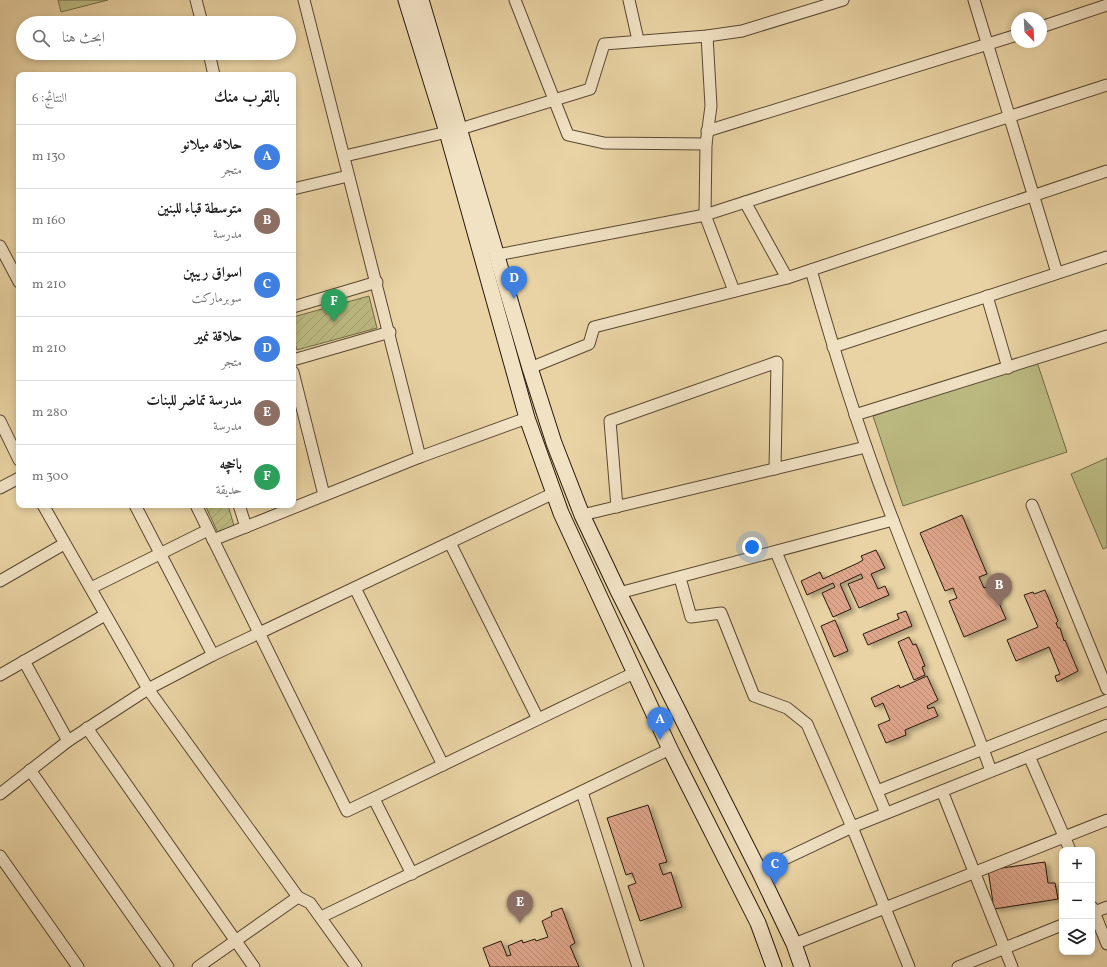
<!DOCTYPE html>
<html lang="ar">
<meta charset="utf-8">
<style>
body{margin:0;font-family:Vollkorn,Amiri,serif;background:#f6f6f6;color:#222;direction:rtl}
.controls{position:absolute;right:12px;bottom:12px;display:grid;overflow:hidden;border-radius:8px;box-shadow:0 2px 6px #0003}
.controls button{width:36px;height:36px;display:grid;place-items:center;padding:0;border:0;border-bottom:1px solid #e0e0e0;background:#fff;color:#222;font:20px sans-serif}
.compass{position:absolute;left:1011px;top:12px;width:36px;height:36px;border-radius:50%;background:#fff;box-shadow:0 2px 6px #0003;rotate:156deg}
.you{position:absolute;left:752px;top:547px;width:14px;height:14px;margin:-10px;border:3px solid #fff;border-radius:50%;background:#1a73e8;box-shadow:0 0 0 6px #1a73e833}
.badge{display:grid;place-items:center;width:26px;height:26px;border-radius:50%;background:#db2777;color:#fff;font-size:13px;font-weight:700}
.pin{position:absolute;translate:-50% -33px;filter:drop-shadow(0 1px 2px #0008)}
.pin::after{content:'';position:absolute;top:21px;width:14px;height:12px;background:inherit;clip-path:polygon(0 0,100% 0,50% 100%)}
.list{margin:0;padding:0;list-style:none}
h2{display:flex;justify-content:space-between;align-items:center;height:52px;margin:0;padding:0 16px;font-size:17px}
h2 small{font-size:13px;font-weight:400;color:#767676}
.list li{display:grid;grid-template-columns:26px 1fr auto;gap:12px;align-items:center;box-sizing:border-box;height:64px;padding:0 16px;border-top:1px solid #e0e0e0}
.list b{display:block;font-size:15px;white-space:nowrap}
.list p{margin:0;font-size:13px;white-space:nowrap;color:#767676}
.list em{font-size:13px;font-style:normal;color:#767676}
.icon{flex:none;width:22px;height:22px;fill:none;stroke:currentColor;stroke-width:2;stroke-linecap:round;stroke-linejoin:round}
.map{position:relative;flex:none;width:1107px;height:967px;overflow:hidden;direction:ltr}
.search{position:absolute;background:#fff;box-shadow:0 2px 6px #0003;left:16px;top:16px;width:280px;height:44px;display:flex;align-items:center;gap:10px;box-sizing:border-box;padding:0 14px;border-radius:22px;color:#767676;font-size:15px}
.panel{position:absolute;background:#fff;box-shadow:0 2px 6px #0003;left:16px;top:72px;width:280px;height:436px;border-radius:8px;direction:rtl}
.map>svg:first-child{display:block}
.garden{fill:url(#garden-furrows);stroke:#726a46}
.pitch{fill:#bcbb82;stroke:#726a46}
.building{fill:url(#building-back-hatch);stroke:#28190b;filter:url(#shadow)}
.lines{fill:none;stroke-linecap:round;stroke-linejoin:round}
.minor-casing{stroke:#584831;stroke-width:13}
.secondary-casing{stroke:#28190b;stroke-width:17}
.minor{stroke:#f1e2c4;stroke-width:11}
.secondary{stroke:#f1e2c4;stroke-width:15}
</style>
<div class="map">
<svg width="1107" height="967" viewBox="0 0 1107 967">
<defs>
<pattern id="garden-furrows" width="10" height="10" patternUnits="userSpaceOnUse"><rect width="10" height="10" fill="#bcbb82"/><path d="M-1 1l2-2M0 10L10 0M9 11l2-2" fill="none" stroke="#a2a06f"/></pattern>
<pattern id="building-back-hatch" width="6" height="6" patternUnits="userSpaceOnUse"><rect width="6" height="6" fill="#dea58a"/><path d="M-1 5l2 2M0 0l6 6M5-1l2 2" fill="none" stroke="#be8d76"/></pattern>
<filter id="shadow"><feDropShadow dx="4.5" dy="2.5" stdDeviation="2" flood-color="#0004"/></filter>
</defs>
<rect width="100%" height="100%" fill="#e9d3a4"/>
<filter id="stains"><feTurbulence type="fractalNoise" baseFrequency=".005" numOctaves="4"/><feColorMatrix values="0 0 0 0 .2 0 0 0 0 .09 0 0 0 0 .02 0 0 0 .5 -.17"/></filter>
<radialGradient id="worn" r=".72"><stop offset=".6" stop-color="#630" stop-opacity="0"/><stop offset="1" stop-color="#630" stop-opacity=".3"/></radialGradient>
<g class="garden">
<polygon points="369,296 377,328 297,350 293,337 293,317"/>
<polygon points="205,505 228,505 234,526 218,533"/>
</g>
<g class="pitch">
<polygon points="58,0 108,0 61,12"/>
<polygon points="1037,362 1067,452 903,506 873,416"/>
<polygon points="1107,458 1107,547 1103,549 1071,474"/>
</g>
<g class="building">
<polygon points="962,515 987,574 979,577 984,588 991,585 1006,619 964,637 949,601 957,598 953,588 945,591 920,533"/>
<polygon points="876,550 885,568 871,574 878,589 885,586 889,595 859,608 848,584 863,578 861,574 840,584 851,609 833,617 822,593 835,587 833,583 807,595 801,581 820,572 823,579 858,563 863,560 861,556"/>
<polygon points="1045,590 1058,621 1056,623 1058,628 1060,628 1064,641 1065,640 1078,671 1057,682 1055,676 1060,674 1049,647 1016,661 1007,640 1038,627 1024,595 1033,592 1034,594"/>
<polygon points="906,611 912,626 868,645 863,634 899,619 897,614"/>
<polygon points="835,620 848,651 834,657 821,626"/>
<polygon points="909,637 913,645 916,644 925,666 922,667 925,675 914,680 898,642"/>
<polygon points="927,676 938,700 927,706 928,709 934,707 938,716 905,730 906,735 886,743 878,725 890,720 883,703 875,707 871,698 899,685 900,688"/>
<polygon points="648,805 667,862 659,864 663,875 671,872 682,907 640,921 628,886 636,883 632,873 626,875 607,818"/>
<polygon points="1045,862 1048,883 1055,883 1058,899 994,909 988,870"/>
<polygon points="562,908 575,943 570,946 579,967 490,967 483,948 501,941 507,956 511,955 508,946 522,940 523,943 535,939 536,941 548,937 542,921 552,916 551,912"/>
</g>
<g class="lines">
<defs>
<g id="minor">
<polyline points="196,0 202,23"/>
<polyline points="304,0 420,457"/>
<polyline points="515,0 568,135 604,143 706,144"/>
<polyline points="629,0 638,40"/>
<polyline points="974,0 1057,273"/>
<polyline points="1041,27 1107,5"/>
<polyline points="707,36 711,106 706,144 705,215 734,291"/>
<polyline points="209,53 214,75"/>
<polyline points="707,131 1017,35"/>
<polyline points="345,156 460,129 590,89 604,44 707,36 742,31 843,0"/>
<polyline points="293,189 348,176"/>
<polyline points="745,202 787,278 1107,171"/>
<polyline points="0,246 19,282"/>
<polyline points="497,255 705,215 1107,85"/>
<path d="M 811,270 C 835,355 861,438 893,520 C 925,604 961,687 991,771"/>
<polyline points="987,296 1008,368"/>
<polyline points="293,307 377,282"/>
<polyline points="833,347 1107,257"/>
<polyline points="293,360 390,332"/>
<polyline points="530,368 589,344 594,327 787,278"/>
<polyline points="293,372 324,495"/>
<polyline points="855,415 1107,336"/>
<polyline points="0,421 19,460"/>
<polyline points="0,488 19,478"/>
<polyline points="43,505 148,689 298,897 310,903 356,967"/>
<polyline points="135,505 213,655"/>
<polyline points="196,505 347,811 634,673"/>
<polyline points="239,505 246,527"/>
<polyline points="1032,505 1107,689"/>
<polyline points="617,507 610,421 777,362 775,469"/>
<polyline points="582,515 866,447"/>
<polyline points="213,540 420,457 527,418"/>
<polyline points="450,543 538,719"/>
<polyline points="776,552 886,813"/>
<polyline points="680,578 691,617 721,613 754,696 787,708 807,724 852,827 909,967"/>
<polyline points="0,581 64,544"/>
<polyline points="91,588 208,530"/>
<polyline points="355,588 443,765"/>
<polyline points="619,593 893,520"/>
<polyline points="24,661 68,741"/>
<polyline points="0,675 105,615"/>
<polyline points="87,728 254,967"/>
<polyline points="1029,756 1070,850"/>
<polyline points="30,770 168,967"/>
<polyline points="877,791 1107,700"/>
<polyline points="942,791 1012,967"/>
<polyline points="582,792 638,967"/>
<polyline points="0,794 68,741 148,689 213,655 554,493"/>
<polyline points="374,799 412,874"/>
<polyline points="0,856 78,967"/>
<polyline points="759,871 852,827 1107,725"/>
<polyline points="1092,907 1107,944"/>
<polyline points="1092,913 1107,907"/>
<polyline points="321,917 670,749"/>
<polyline points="794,944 1107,820"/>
<polyline points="198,967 298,897"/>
<polyline points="958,967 1062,925"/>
</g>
<g id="secondary">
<polyline points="406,0 447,132 527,418 561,513 670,749 758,923 774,967"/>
<polyline points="421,0 530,368 554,443 582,515 619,593 759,871 794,944 802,967"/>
</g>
</defs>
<use href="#minor" class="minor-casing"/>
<use href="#secondary" class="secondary-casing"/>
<use href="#minor" class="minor"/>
<use href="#secondary" class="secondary"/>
</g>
<rect width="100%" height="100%" filter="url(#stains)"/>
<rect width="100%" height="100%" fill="url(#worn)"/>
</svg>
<div class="controls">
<button>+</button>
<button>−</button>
<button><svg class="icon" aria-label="layers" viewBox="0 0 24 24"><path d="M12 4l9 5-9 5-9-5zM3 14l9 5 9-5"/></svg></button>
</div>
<svg class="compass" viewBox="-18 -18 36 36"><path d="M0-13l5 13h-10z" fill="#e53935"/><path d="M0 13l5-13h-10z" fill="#767676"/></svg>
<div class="you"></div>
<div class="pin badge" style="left:660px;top:740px;background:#3f7fe0">A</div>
<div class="pin badge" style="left:999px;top:606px;background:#8d6e63">B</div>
<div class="pin badge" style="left:775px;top:885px;background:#3f7fe0">C</div>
<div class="pin badge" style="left:514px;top:299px;background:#3f7fe0">D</div>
<div class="pin badge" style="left:520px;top:923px;background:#8d6e63">E</div>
<div class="pin badge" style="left:334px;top:322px;background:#2e9e5b">F</div>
<div class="search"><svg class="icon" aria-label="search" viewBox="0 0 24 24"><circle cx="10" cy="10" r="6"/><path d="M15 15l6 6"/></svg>ابحث هنا</div>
<section class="panel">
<h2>بالقرب منك<small>النتائج: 6</small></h2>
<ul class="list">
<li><span class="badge" style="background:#3f7fe0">A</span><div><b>حلاقه ميلانو</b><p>متجر</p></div><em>130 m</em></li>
<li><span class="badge" style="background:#8d6e63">B</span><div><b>متوسطة قباء للبنين</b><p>مدرسة</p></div><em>160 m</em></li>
<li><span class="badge" style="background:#3f7fe0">C</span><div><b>اسواق ريبين</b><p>سوبرماركت</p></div><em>210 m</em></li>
<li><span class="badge" style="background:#3f7fe0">D</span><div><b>حلاقة نمير</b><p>متجر</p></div><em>210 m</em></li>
<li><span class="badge" style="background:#8d6e63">E</span><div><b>مدرسة تماضر للبنات</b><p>مدرسة</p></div><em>280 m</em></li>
<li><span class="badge" style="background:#2e9e5b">F</span><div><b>باخچە</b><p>حديقة</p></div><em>300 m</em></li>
</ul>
</section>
</div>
